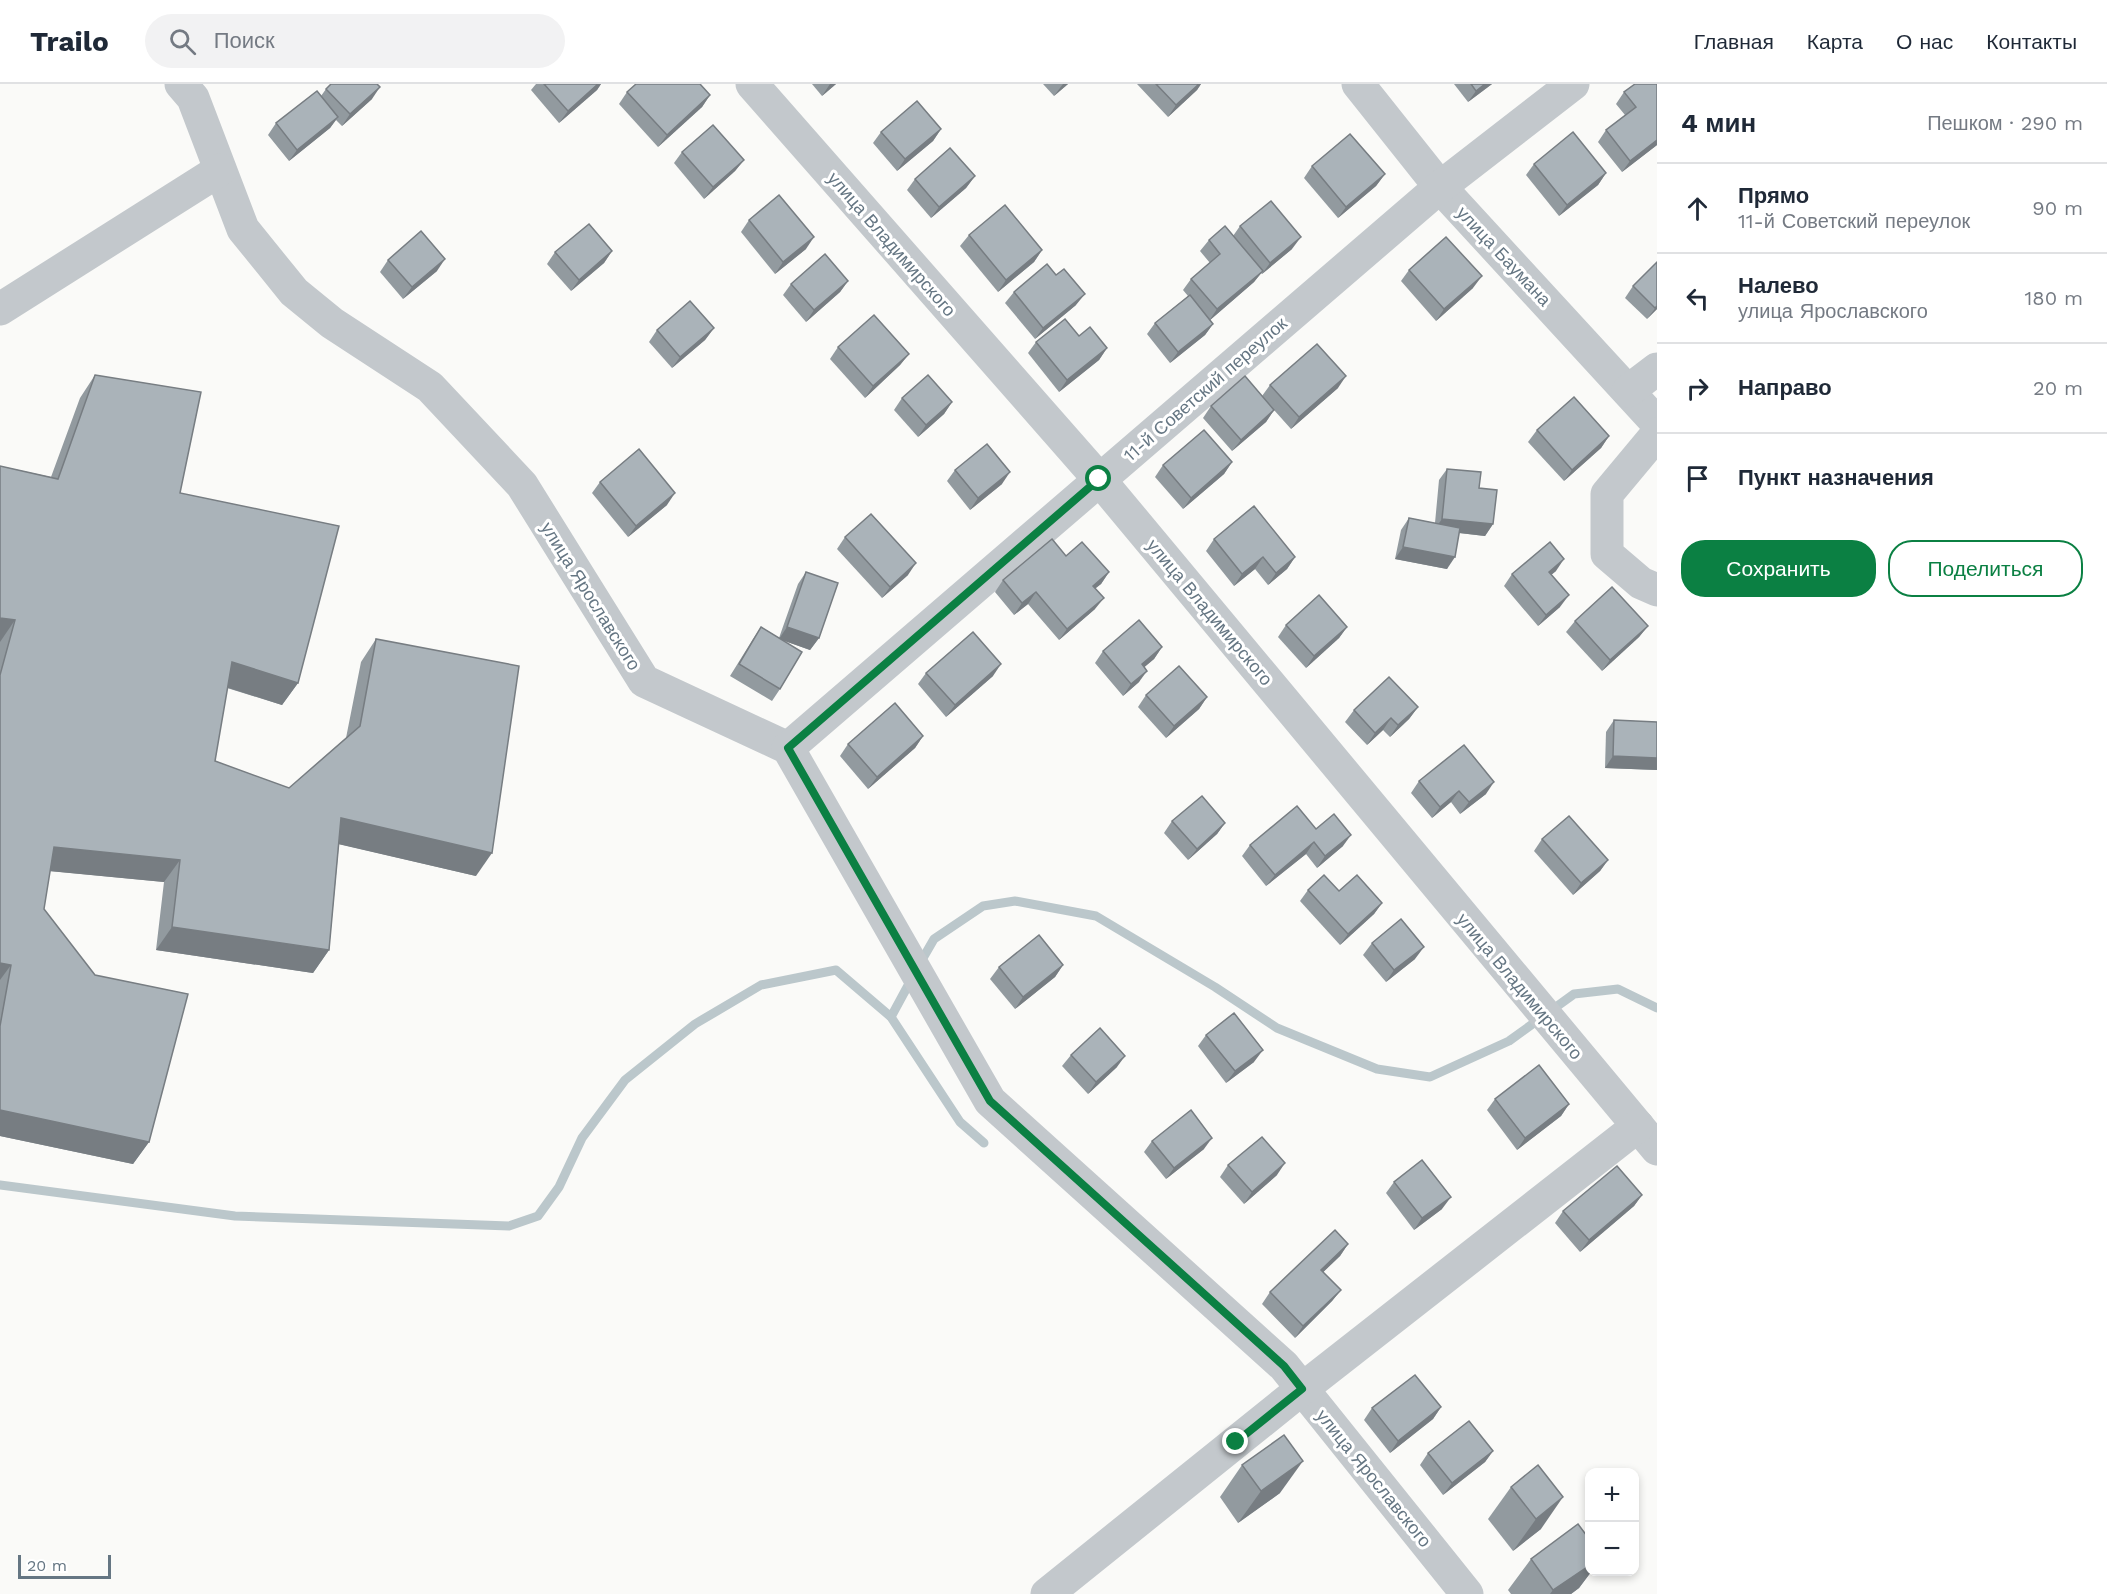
<!DOCTYPE html>
<html lang="ru">
<meta charset="utf-8">
<style>
body{margin:0;font-family:"Work Sans",sans-serif;background:#f2f2f3;color:#1f2937}
.controls{position:absolute;right:18px;bottom:18px;display:grid;overflow:hidden;border-radius:12px;box-shadow:0 3px 9px #0003}
.controls button{width:54px;height:54px;display:grid;place-items:center;padding:0;border:0;border-bottom:2px solid #e0e1e3;background:#fff;color:#1f2937;font:30px sans-serif}
.scale{position:absolute;left:18px;bottom:15px;width:93px;box-sizing:border-box;padding-left:6px;border:3px solid #657683;border-top:0;font-size:16px;line-height:21px;white-space:nowrap;color:#657683;-webkit-text-stroke:4px #fff;paint-order:stroke}
.stop{position:absolute;width:18px;height:18px;margin:-14px;border:4px solid #0b8043;border-radius:50%;background:#fff}
.stop.end{background:#0b8043;border-color:#fff;box-shadow:0 2px 6px #0008}
.list{margin:0;padding:0;list-style:none}
h2{display:flex;justify-content:space-between;align-items:center;height:78px;margin:0;padding:0 24px;font-size:26px}
h2 small{font-size:20px;font-weight:400;color:#747a83}
.list li{display:grid;grid-template-columns:39px 1fr auto;gap:18px;align-items:center;box-sizing:border-box;height:90px;padding:0 24px;border-top:2px solid #e0e1e3}
.list b{display:block;font-size:22px;white-space:nowrap}
.list p{margin:0;font-size:20px;white-space:nowrap;color:#747a83}
.list em{font-size:20px;font-style:normal;color:#747a83}
.actions{display:flex;gap:12px;padding:18px 24px}
.actions a{flex:1;padding:14px 0;border:2px solid #0b8043;border-radius:24px;text-align:center;font-size:21px;color:#0b8043}
.actions .main{background:#0b8043;color:#fff}
.icon{flex:none;width:33px;height:33px;fill:none;stroke:currentColor;stroke-width:2;stroke-linecap:round;stroke-linejoin:round}
.map{position:relative;flex:none;width:1657px;height:1510px;overflow:hidden}
header{display:flex;align-items:center;gap:36px;box-sizing:border-box;height:84px;padding:0 30px;background:#fff;border-bottom:2px solid #e0e1e3}
header strong{font-size:28px}
nav{display:flex;gap:33px;margin-inline-start:auto;font-size:21px}
.search{width:420px;height:54px;background:#f2f2f3;display:flex;align-items:center;gap:15px;box-sizing:border-box;padding:0 21px;border-radius:33px;color:#747a83;font-size:22px}
main{display:flex}
aside{flex:1;background:#fff}
.map>svg:first-child{display:block}
.lines{fill:none;stroke-linecap:round;stroke-linejoin:round}
.stream{stroke:#bbc7cb;stroke-width:9}
.minor{stroke:#c3c8cc;stroke-width:33}
.wall{fill:#929a9f}
.shaded-wall{fill:#777d82}
.building{fill:#aab3b9;stroke:#777d82;stroke-width:1.5}
.route{stroke:#0b8043;stroke-width:8}
.labels{text-anchor:middle;dominant-baseline:central;stroke-width:6;stroke-linejoin:round;paint-order:stroke}
.street-label{font-size:18px;fill:#657683;stroke:#fff}
</style>
<header>
<strong>Trailo</strong>
<div class="search"><svg class="icon" aria-label="search" viewBox="0 0 24 24"><circle cx="10" cy="10" r="6"/><path d="M15 15l6 6"/></svg>Поиск</div>
<nav><a>Главная</a><a>Карта</a><a>О нас</a><a>Контакты</a></nav>
</header>
<main>
<div class="map">
<svg width="1657" height="1510" viewBox="0 0 1657 1510">
<rect width="100%" height="100%" fill="#fafaf8"/>
<g class="lines">
<g class="stream">
<polyline points="919,881 934,855 983,822 1015,817 1096,832 1215,903 1277,944 1377,985 1430,993 1509,957 1574,910 1618,905 1657,924"/>
<polyline points="891,933 911,896"/>
<polyline points="0,1101 235,1132 509,1142 538,1132 559,1103 582,1054 625,996 695,940 761,901 836,886 891,933 960,1038 984,1059"/>
</g>
<g class="minor">
<polyline points="181,0 193,14 243,145 294,208 332,239 430,303 522,401 644,597 788,664 990,1017 1284,1282 1467,1510"/>
<polyline points="752,0 1099,395 1657,1065"/>
<polyline points="1358,0 1440,103 1657,339"/>
<polyline points="0,225 220,86"/>
<polyline points="1628,307 1657,285"/>
<polyline points="1657,350 1607,410 1607,470 1641,499 1657,506"/>
<polyline points="788,664 1440,103 1573,0"/>
<polyline points="1047,1510 1302,1305 1638,1042"/>
</g>
</g>
<g class="wall">
<polygon points="536,0 601,0 597,6 559,39 531,6"/>
<polygon points="812,0 836,0 822,12"/>
<polygon points="1043,0 1068,0 1054,12"/>
<polygon points="1137,0 1201,0 1197,6 1168,33"/>
<polygon points="1454,0 1492,0 1468,18"/>
<polygon points="1635,0 1657,61 1622,88 1598,58 1606,46 1625,31 1616,20 1624,8"/>
<polygon points="326,5 372,15 342,42 336,36 330,44 289,77 268,51 276,39 321,12"/>
<polygon points="627,8 710,11 702,23 658,63 619,20"/>
<polygon points="941,45 933,57 897,87 873,59 881,48"/>
<polygon points="682,68 744,76 735,87 704,115 674,79"/>
<polygon points="1534,80 1606,89 1598,101 1559,132 1526,91"/>
<polygon points="1312,82 1385,90 1376,102 1338,134 1304,94"/>
<polygon points="975,92 966,104 931,134 907,106 915,95"/>
<polygon points="749,136 806,165 775,190 741,148"/>
<polygon points="1240,142 1292,165 1262,190 1261,189 1254,198 1210,236 1213,240 1205,251 1170,279 1147,250 1155,239 1188,212 1183,206 1191,195 1210,179 1200,167 1209,156 1233,152"/>
<polygon points="969,151 1042,166 1034,178 998,208 960,162"/>
<polygon points="612,167 604,179 571,207 547,180 555,168"/>
<polygon points="388,176 437,187 403,215 380,188"/>
<polygon points="1657,178 1657,225 1647,235 1625,214 1633,202"/>
<polygon points="1409,186 1473,204 1436,237 1401,197"/>
<polygon points="1056,191 1076,221 1035,255 1005,219 1014,208"/>
<polygon points="848,197 840,208 806,238 783,211 791,200"/>
<polygon points="714,244 705,256 672,284 649,258 657,246"/>
<polygon points="1036,258 1107,264 1099,276 1059,308 1028,269"/>
<polygon points="838,263 909,270 900,281 865,314 830,275"/>
<polygon points="95,291 180,409 298,599 282,621 227,604 215,677 289,704 346,654 361,578 376,555 476,792 339,760 329,866 313,889 156,866 164,798 50,787 44,825 149,1058 133,1080 0,1052 0,382 51,393 80,314"/>
<polygon points="1270,301 1338,304 1291,345 1274,326 1266,338 1232,367 1203,334 1211,322 1262,312"/>
<polygon points="902,314 952,318 944,330 918,353 894,326"/>
<polygon points="1537,346 1609,352 1601,364 1564,397 1528,358"/>
<polygon points="1232,378 1224,390 1183,425 1155,393 1163,381"/>
<polygon points="1447,385 1479,404 1493,440 1485,452 1459,449 1447,485 1395,475 1401,446 1409,434 1435,439 1439,396"/>
<polygon points="955,386 1002,400 970,426 947,397"/>
<polygon points="600,398 667,421 628,453 592,409"/>
<polygon points="845,453 908,491 882,514 837,465"/>
<polygon points="1214,455 1295,473 1287,485 1268,501 1255,485 1234,502 1206,467"/>
<polygon points="1066,472 1109,488 1101,500 1095,504 1095,525 1059,556 1028,520 1014,531 995,508 1003,496"/>
<polygon points="1556,487 1551,491 1560,523 1538,542 1504,502 1512,490"/>
<polygon points="806,488 819,554 810,566 782,556 780,605 772,617 730,592 753,555 761,543 779,554 798,500"/>
<polygon points="1575,537 1648,542 1639,553 1602,587 1566,548"/>
<polygon points="1286,541 1347,543 1339,554 1306,584 1278,553"/>
<polygon points="1162,563 1154,575 1144,583 1139,598 1123,612 1095,579 1103,567"/>
<polygon points="926,589 993,592 946,633 918,600"/>
<polygon points="1146,611 1207,613 1199,625 1166,654 1138,623"/>
<polygon points="1418,623 1409,635 1390,653 1383,646 1367,661 1345,638 1354,626"/>
<polygon points="1614,636 1657,638 1657,686 1605,684 1606,648"/>
<polygon points="923,652 915,664 868,705 840,672 848,660"/>
<polygon points="1419,697 1486,710 1460,730 1451,718 1432,734 1411,709"/>
<polygon points="1172,737 1225,739 1217,750 1188,776 1164,749"/>
<polygon points="1316,745 1343,762 1317,784 1306,770 1266,802 1242,772 1250,761"/>
<polygon points="1542,755 1608,776 1600,787 1573,811 1534,767"/>
<polygon points="1308,806 1339,807 1382,819 1374,830 1340,861 1300,817"/>
<polygon points="1372,859 1415,875 1386,898 1363,871"/>
<polygon points="1063,881 1055,893 1015,925 990,895 999,883"/>
<polygon points="1206,951 1254,978 1226,999 1198,962"/>
<polygon points="1071,971 1117,983 1088,1010 1062,982"/>
<polygon points="1495,1015 1569,1020 1561,1032 1517,1066 1487,1026"/>
<polygon points="1152,1057 1204,1065 1166,1095 1144,1068"/>
<polygon points="1228,1081 1277,1091 1244,1120 1220,1093"/>
<polygon points="1394,1098 1442,1125 1414,1146 1386,1109"/>
<polygon points="1642,1111 1634,1122 1580,1168 1555,1139 1563,1127"/>
<polygon points="1348,1160 1340,1172 1323,1188 1341,1206 1332,1217 1295,1254 1262,1220 1270,1208"/>
<polygon points="1441,1323 1433,1335 1390,1369 1364,1336 1372,1324"/>
<polygon points="1493,1367 1485,1378 1443,1411 1420,1381 1428,1369"/>
<polygon points="1242,1381 1280,1409 1238,1439 1220,1413"/>
<polygon points="1538,1381 1541,1445 1513,1467 1488,1435 1511,1403"/>
<polygon points="1531,1475 1590,1488 1591,1488 1579,1504 1571,1510 1511,1510 1508,1506"/>
</g>
<g class="shaded-wall">
<polygon points="598,0 601,0 597,6 559,39 568,27"/>
<polygon points="830,0 836,0 822,12"/>
<polygon points="1063,0 1068,0 1054,12"/>
<polygon points="1199,0 1201,0 1197,6 1168,33 1176,21"/>
<polygon points="1485,0 1492,0 1468,18 1476,7"/>
<polygon points="380,3 372,15 342,42 350,30"/>
<polygon points="710,11 702,23 658,63 667,51"/>
<polygon points="338,33 330,44 289,77 297,66"/>
<polygon points="941,45 933,57 897,87 905,75"/>
<polygon points="1657,56 1657,61 1622,88 1630,77"/>
<polygon points="744,76 735,87 704,115 713,103"/>
<polygon points="1606,89 1598,101 1559,132 1567,121"/>
<polygon points="1385,90 1376,102 1338,134 1346,123"/>
<polygon points="975,92 966,104 931,134 939,123"/>
<polygon points="814,153 806,165 775,190 783,178"/>
<polygon points="1301,153 1292,165 1262,190 1270,179"/>
<polygon points="1042,166 1034,178 998,208 1006,196"/>
<polygon points="612,167 604,179 571,207 579,196"/>
<polygon points="445,175 437,187 403,215 412,203"/>
<polygon points="1263,187 1254,198 1209,237 1217,225"/>
<polygon points="1482,192 1473,204 1436,237 1444,225"/>
<polygon points="848,197 840,208 806,238 814,226"/>
<polygon points="1085,210 1076,221 1035,255 1043,244"/>
<polygon points="1657,222 1657,225 1647,235"/>
<polygon points="1213,240 1205,251 1170,279 1178,268"/>
<polygon points="714,244 705,256 672,284 680,273"/>
<polygon points="1107,264 1099,276 1059,308 1067,296"/>
<polygon points="909,270 900,281 865,314 873,302"/>
<polygon points="1346,292 1338,304 1291,345 1299,333"/>
<polygon points="952,318 944,330 918,353 926,341"/>
<polygon points="1274,326 1266,338 1232,367 1241,356"/>
<polygon points="1609,352 1601,364 1564,397 1572,386"/>
<polygon points="1232,378 1224,390 1183,425 1191,414"/>
<polygon points="1010,388 1002,400 970,426 978,414"/>
<polygon points="675,409 667,421 628,453 636,442"/>
<polygon points="1442,435 1493,440 1485,452 1434,446"/>
<polygon points="1403,463 1455,473 1447,485 1395,475"/>
<polygon points="1263,473 1255,485 1234,502 1242,490"/>
<polygon points="1295,473 1287,485 1268,501 1276,489"/>
<polygon points="1564,475 1556,487 1541,499 1549,488"/>
<polygon points="916,479 908,491 882,514 890,503"/>
<polygon points="1109,488 1101,500 1085,513 1093,502"/>
<polygon points="1036,508 1028,520 1014,531 1022,519"/>
<polygon points="1569,511 1560,523 1538,542 1546,531"/>
<polygon points="1104,514 1095,525 1059,556 1067,545"/>
<polygon points="0,534 15,536 0,558"/>
<polygon points="1648,542 1639,553 1602,587 1610,576"/>
<polygon points="787,543 819,554 810,566 779,555"/>
<polygon points="1347,543 1339,554 1306,584 1314,572"/>
<polygon points="1162,563 1154,575 1134,592 1142,580"/>
<polygon points="232,578 298,599 282,621 216,600"/>
<polygon points="1001,580 993,592 946,633 955,621"/>
<polygon points="1147,587 1139,598 1123,612 1131,600"/>
<polygon points="1207,613 1199,625 1166,654 1174,642"/>
<polygon points="1418,623 1409,635 1390,653 1398,641"/>
<polygon points="1391,634 1383,646 1367,661 1375,649"/>
<polygon points="923,652 915,664 868,705 877,693"/>
<polygon points="1613,672 1657,674 1657,686 1605,684"/>
<polygon points="1494,698 1486,710 1460,730 1469,718"/>
<polygon points="1459,707 1451,718 1432,734 1440,723"/>
<polygon points="341,734 492,769 476,792 325,757"/>
<polygon points="1225,739 1217,750 1188,776 1197,765"/>
<polygon points="1351,751 1343,762 1317,784 1325,772"/>
<polygon points="1314,758 1306,770 1266,802 1275,791"/>
<polygon points="54,763 180,776 164,798 38,786"/>
<polygon points="1608,776 1600,787 1573,811 1581,799"/>
<polygon points="1382,819 1374,830 1340,861 1348,850"/>
<polygon points="172,843 329,866 313,889 156,866"/>
<polygon points="1424,863 1415,875 1386,898 1394,886"/>
<polygon points="0,879 11,881 0,896"/>
<polygon points="1063,881 1055,893 1015,925 1023,913"/>
<polygon points="1263,966 1254,978 1226,999 1235,987"/>
<polygon points="1125,972 1117,983 1088,1010 1096,998"/>
<polygon points="1569,1020 1561,1032 1517,1066 1525,1054"/>
<polygon points="0,1026 149,1058 133,1080 0,1052"/>
<polygon points="1212,1054 1204,1065 1166,1095 1174,1084"/>
<polygon points="1285,1079 1277,1091 1244,1120 1252,1108"/>
<polygon points="1642,1111 1634,1122 1580,1168 1589,1156"/>
<polygon points="1451,1113 1442,1125 1414,1146 1422,1134"/>
<polygon points="1348,1160 1340,1172 1313,1198 1321,1186"/>
<polygon points="1341,1206 1332,1217 1295,1254 1303,1242"/>
<polygon points="1441,1323 1433,1335 1390,1369 1398,1357"/>
<polygon points="1493,1367 1485,1378 1443,1411 1452,1399"/>
<polygon points="1303,1377 1280,1409 1238,1439 1261,1407"/>
<polygon points="1563,1413 1541,1445 1513,1467 1536,1435"/>
<polygon points="1590,1481 1590,1488 1591,1488 1579,1504 1571,1510 1550,1510 1553,1506"/>
</g>
<g class="building">
<polygon points="331,0 377,0 380,3 350,30 326,5"/>
<polygon points="544,0 598,0 568,27"/>
<polygon points="636,0 700,0 710,11 667,51 627,8"/>
<polygon points="1156,0 1199,0 1176,21"/>
<polygon points="1471,0 1485,0 1476,7"/>
<polygon points="1635,0 1657,0 1657,56 1630,77 1606,46 1636,23 1624,8"/>
<polygon points="317,7 338,33 297,66 276,39"/>
<polygon points="917,17 941,45 905,75 881,48"/>
<polygon points="713,41 744,76 713,103 682,68"/>
<polygon points="1573,48 1606,89 1567,121 1534,80"/>
<polygon points="1350,50 1385,90 1346,123 1312,82"/>
<polygon points="950,64 975,92 939,123 915,95"/>
<polygon points="779,111 814,153 783,178 749,136"/>
<polygon points="1271,117 1301,153 1270,179 1240,142"/>
<polygon points="1005,121 1042,166 1006,196 969,151"/>
<polygon points="589,140 612,167 579,196 555,168"/>
<polygon points="1225,142 1263,187 1217,225 1191,195 1220,170 1209,156"/>
<polygon points="421,147 445,175 412,203 388,176"/>
<polygon points="1446,153 1482,192 1444,225 1409,186"/>
<polygon points="825,170 848,197 814,226 791,200"/>
<polygon points="1657,178 1657,222 1655,224 1633,202"/>
<polygon points="1047,180 1056,191 1064,185 1085,210 1043,244 1014,208"/>
<polygon points="1190,211 1213,240 1178,268 1155,239"/>
<polygon points="690,217 714,244 680,273 657,246"/>
<polygon points="874,231 909,270 873,302 838,263"/>
<polygon points="1065,235 1079,252 1090,243 1107,264 1067,296 1036,258"/>
<polygon points="1317,260 1346,292 1299,333 1270,301"/>
<polygon points="95,291 201,308 180,409 339,442 298,599 232,578 215,677 289,704 360,642 376,555 519,582 492,769 341,734 329,866 172,843 180,776 54,763 44,825 95,891 188,910 149,1058 0,1026 0,942 11,881 0,879 0,591 15,536 0,534 0,382 58,395"/>
<polygon points="928,291 952,318 926,341 902,314"/>
<polygon points="1245,292 1274,326 1241,356 1211,322"/>
<polygon points="1574,313 1609,352 1572,386 1537,346"/>
<polygon points="1204,346 1232,378 1191,414 1163,381"/>
<polygon points="987,360 1010,388 978,414 955,386"/>
<polygon points="639,365 675,409 636,442 600,398"/>
<polygon points="1447,385 1481,388 1479,404 1497,406 1493,440 1442,435"/>
<polygon points="1254,422 1295,473 1276,489 1263,473 1242,490 1214,455"/>
<polygon points="871,430 916,479 890,503 845,453"/>
<polygon points="1409,434 1460,444 1455,473 1403,463"/>
<polygon points="1052,455 1066,472 1082,458 1109,488 1093,502 1104,514 1067,545 1036,508 1022,519 1003,496"/>
<polygon points="1550,458 1564,475 1549,488 1569,511 1546,531 1512,490"/>
<polygon points="806,488 838,499 819,554 787,543"/>
<polygon points="1612,503 1648,542 1610,576 1575,537"/>
<polygon points="1319,511 1347,543 1314,572 1286,541"/>
<polygon points="1139,536 1162,563 1142,580 1147,587 1131,600 1103,567"/>
<polygon points="761,543 802,568 780,605 739,580"/>
<polygon points="973,548 1001,580 955,621 926,589"/>
<polygon points="1179,582 1207,613 1174,642 1146,611"/>
<polygon points="1389,593 1418,623 1398,641 1391,634 1375,649 1354,626"/>
<polygon points="895,619 923,652 877,693 848,660"/>
<polygon points="1614,636 1657,638 1657,674 1613,672"/>
<polygon points="1464,661 1494,698 1469,718 1459,707 1440,723 1419,697"/>
<polygon points="1202,712 1225,739 1197,765 1172,737"/>
<polygon points="1297,722 1316,745 1334,730 1351,751 1325,772 1314,758 1275,791 1250,761"/>
<polygon points="1569,732 1608,776 1581,799 1542,755"/>
<polygon points="1324,791 1339,807 1357,791 1382,819 1348,850 1308,806"/>
<polygon points="1401,835 1424,863 1394,886 1372,859"/>
<polygon points="1039,851 1063,881 1023,913 999,883"/>
<polygon points="1234,929 1263,966 1235,987 1206,951"/>
<polygon points="1100,944 1125,972 1096,998 1071,971"/>
<polygon points="1539,981 1569,1020 1525,1054 1495,1015"/>
<polygon points="1191,1026 1212,1054 1174,1084 1152,1057"/>
<polygon points="1262,1053 1285,1079 1252,1108 1228,1081"/>
<polygon points="1422,1076 1451,1113 1422,1134 1394,1098"/>
<polygon points="1617,1082 1642,1111 1589,1156 1563,1127"/>
<polygon points="1335,1146 1348,1160 1321,1186 1341,1206 1303,1242 1270,1208"/>
<polygon points="1415,1291 1441,1323 1398,1357 1372,1324"/>
<polygon points="1469,1337 1493,1367 1452,1399 1428,1369"/>
<polygon points="1284,1351 1303,1377 1261,1407 1242,1381"/>
<polygon points="1538,1381 1563,1413 1536,1435 1511,1403"/>
<polygon points="1578,1440 1590,1456 1590,1481 1553,1506 1531,1475"/>
</g>
<g class="lines">
<polyline class="route" points="1099,395 788,664 990,1017 1284,1282 1302,1305 1236,1358"/>
</g>
<g class="labels">
<g class="street-label">
<text transform="translate(892 160) rotate(49)">улица Владимирского</text>
<text transform="translate(1504 172) rotate(47)">улица Баумана</text>
<text transform="translate(1205 305) rotate(-41)">11-й Советский переулок</text>
<text transform="translate(591 512) rotate(58)">улица Ярославского</text>
<text transform="translate(1210 528) rotate(50)">улица Владимирского</text>
<text transform="translate(1520 902) rotate(50)">улица Владимирского</text>
<text transform="translate(1374 1394) rotate(51)">улица Ярославского</text>
</g>
</g>
</svg>
<div class="controls">
<button>+</button>
<button>−</button>
</div>
<div class="scale">20 m</div>
<div class="stop" style="left:1099px;top:395px"></div>
<div class="stop end" style="left:1236px;top:1358px"></div>
</div>
<aside>
<h2>4 мин<small>Пешком · 290 m</small></h2>
<ul class="list">
<li><svg class="icon" aria-label="ahead" viewBox="0 0 24 24"><path d="M12 20V5M6 11l6-6 6 6"/></svg><div><b>Прямо</b><p>11-й Советский переулок</p></div><em>90 m</em></li>
<li><svg class="icon" aria-label="left" viewBox="0 0 24 24"><path d="M17 20v-9H6M10 6l-5 5 5 5"/></svg><div><b>Налево</b><p>улица Ярославского</p></div><em>180 m</em></li>
<li><svg class="icon" aria-label="right" viewBox="0 0 24 24"><path d="M7 20v-9h11M14 6l5 5-5 5"/></svg><div><b>Направо</b></div><em>20 m</em></li>
<li><svg class="icon" aria-label="arrive" viewBox="0 0 24 24"><path d="M6 21V4h12l-3 4 3 4H6"/></svg><div><b>Пункт назначения</b></div></li>
</ul>
<div class="actions"><a class="main">Сохранить</a><a>Поделиться</a></div>
</aside>
</main>
